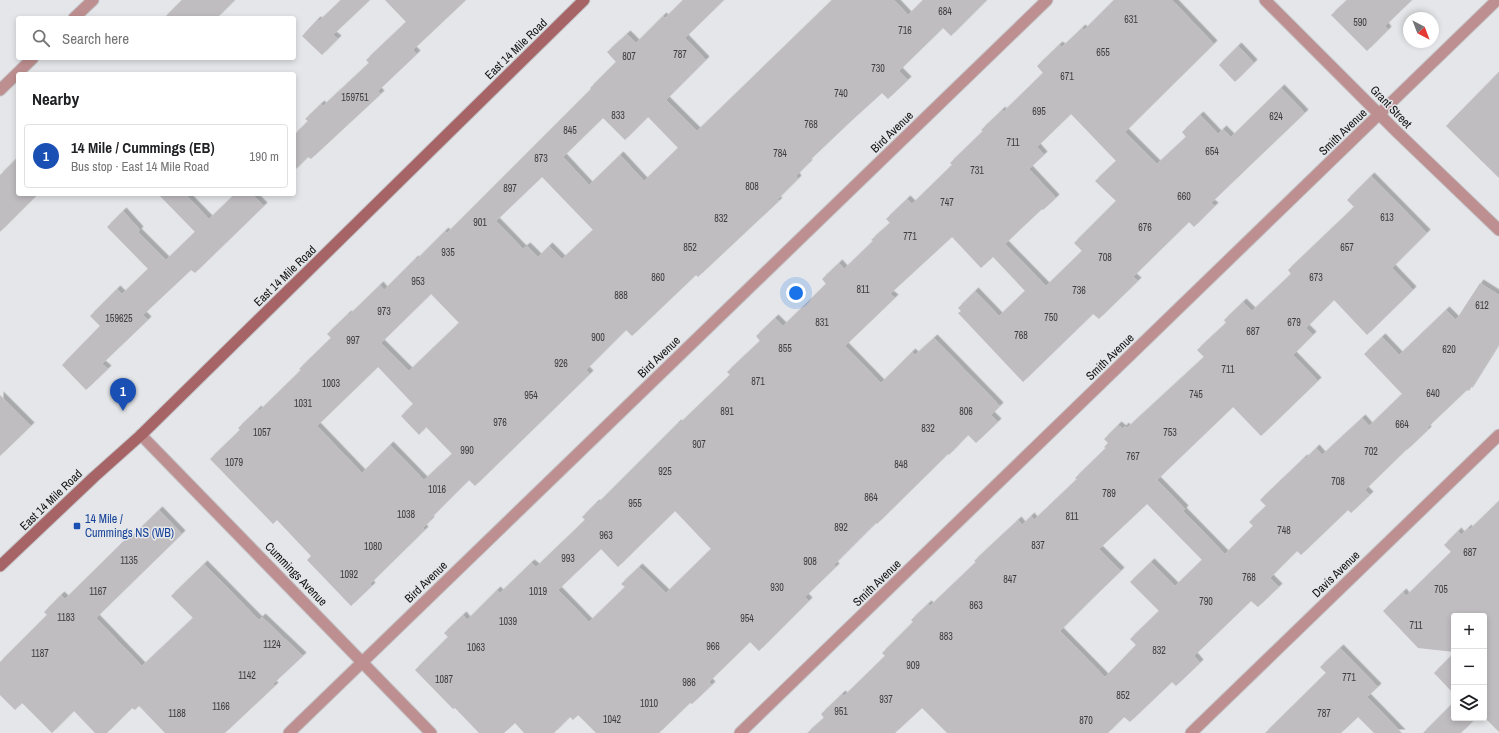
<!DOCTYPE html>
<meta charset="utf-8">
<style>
body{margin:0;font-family:"Archivo Narrow",sans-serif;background:#f2f2f2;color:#202124}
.controls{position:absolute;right:12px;bottom:12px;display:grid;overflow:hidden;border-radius:4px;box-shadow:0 2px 6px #0003}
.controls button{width:36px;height:36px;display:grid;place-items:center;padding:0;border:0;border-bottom:1px solid #e0e0e0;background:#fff;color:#202124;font:20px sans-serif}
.compass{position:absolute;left:1403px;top:12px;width:36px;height:36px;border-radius:50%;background:#fff;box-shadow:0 2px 6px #0003;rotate:138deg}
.you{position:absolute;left:796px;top:293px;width:14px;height:14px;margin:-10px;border:3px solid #fff;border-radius:50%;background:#1a73e8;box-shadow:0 0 0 6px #1a73e833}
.badge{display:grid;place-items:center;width:26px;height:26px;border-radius:50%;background:#7c3aed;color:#fff;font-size:13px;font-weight:700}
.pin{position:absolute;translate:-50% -33px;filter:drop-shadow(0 1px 2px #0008)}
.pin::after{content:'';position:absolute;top:21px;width:14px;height:12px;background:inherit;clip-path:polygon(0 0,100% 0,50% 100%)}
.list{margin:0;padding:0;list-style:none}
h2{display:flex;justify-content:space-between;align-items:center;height:52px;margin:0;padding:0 16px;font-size:17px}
h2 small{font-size:13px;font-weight:400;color:#757577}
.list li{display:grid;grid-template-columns:26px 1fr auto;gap:12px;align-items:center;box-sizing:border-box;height:64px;margin:0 8px 8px;padding:0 8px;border:1px solid #e0e0e0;border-radius:4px}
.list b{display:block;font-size:15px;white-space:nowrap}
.list p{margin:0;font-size:13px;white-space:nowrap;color:#757577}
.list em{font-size:13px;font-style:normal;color:#757577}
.icon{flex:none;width:22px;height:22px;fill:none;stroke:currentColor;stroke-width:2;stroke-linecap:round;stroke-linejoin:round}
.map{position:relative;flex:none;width:1499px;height:733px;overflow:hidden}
.search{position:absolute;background:#fff;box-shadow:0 2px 6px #0003;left:16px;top:16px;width:280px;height:44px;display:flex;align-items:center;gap:10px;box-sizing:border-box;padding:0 14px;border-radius:4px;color:#757577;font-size:15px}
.panel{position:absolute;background:#fff;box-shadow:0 2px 6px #0003;left:16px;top:72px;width:280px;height:124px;border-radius:4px}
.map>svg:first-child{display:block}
.building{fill:#c0bdc0;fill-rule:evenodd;filter:url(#shadow)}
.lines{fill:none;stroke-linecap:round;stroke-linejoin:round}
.minor-casing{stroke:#c3c4c7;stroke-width:13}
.secondary-casing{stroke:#c3c4c7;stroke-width:13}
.minor{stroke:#be8f90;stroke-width:11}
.secondary{stroke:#a66467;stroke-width:11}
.transit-dot{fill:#1a4fb4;stroke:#e5e6e9;stroke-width:1.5}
.labels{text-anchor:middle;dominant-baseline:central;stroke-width:3;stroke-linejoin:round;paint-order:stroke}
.number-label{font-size:10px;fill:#3e3e3f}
.street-label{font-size:12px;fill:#121314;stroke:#e5e6e9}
.transit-label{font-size:12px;fill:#164399;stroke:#e5e6e9;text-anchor:start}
</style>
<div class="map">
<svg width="1499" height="733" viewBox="0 0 1499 733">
<defs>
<filter id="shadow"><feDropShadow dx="3.5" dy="-3.5" stdDeviation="0" flood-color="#0004"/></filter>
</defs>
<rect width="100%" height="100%" fill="#e5e6e9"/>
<g class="building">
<polygon points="182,0 235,0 217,18 164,18"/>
<polygon points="341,0 370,0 333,35 338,39 322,55 302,36 317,20 319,21"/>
<polygon points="385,0 466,0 413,50 417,54 378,91 381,94 311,159 308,157 294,171 294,135 308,121 305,119 321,104 323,106 369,63 366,60 406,22"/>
<path d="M 683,0 L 724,0 L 685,38 L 706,60 L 666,100 L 697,131 L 832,0 L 894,0 L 908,15 L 923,0 L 987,0 L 951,36 L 943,28 L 899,71 L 908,80 L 888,99 L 882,93 L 849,123 L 808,162 L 809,163 L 796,176 L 798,179 L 777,200 L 779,201 L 698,277 L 696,275 L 632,336 L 626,330 L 586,370 L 590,374 L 475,486 L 469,480 L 430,519 L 431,520 L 423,528 L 425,530 L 370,584 L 372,586 L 351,606 L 307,560 L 311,556 L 277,520 L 273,524 L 210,459 L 240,430 L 238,428 L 258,409 L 259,411 L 301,370 L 299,369 L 331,338 L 327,334 L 348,314 L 349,315 L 380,285 L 384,290 L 415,259 L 416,260 L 445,231 L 447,233 L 591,89 L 590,88 L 616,62 L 607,52 L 627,34 L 636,43 L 663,16 L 665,18 ZM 648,117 L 678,148 L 644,181 L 620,155 L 589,185 L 563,157 L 603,118 L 625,140 ZM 542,177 L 593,230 L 562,259 L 549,246 L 538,257 L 527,246 L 523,249 L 496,221 ZM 431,294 L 459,323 L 409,371 L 381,343 ZM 378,367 L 413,404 L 401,416 L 419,435 L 426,427 L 452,454 L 424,480 L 390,445 L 362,473 L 317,426 Z"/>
<path d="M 1114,0 L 1172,0 L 1214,44 L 1125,132 L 1157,164 L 1186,137 L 1182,132 L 1200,115 L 1218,134 L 1223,129 L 1231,137 L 1281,88 L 1305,113 L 1211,203 L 1215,206 L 1194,227 L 1189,222 L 1133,277 L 1138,281 L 1099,319 L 1093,314 L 1023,382 L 958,313 L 961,311 L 958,308 L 975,291 L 999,316 L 1025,291 L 993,257 L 981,268 L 952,237 L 890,294 L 895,298 L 845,346 L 881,383 L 912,352 L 915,355 L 934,338 L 1000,406 L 991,415 L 998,422 L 976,443 L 968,435 L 949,455 L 948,454 L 877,524 L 876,523 L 834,565 L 836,567 L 805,597 L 809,601 L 759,651 L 750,642 L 709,682 L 712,685 L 692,704 L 690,703 L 659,733 L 596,733 L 578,715 L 573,720 L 570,717 L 554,733 L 524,733 L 515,723 L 504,733 L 479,733 L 455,708 L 453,709 L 415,670 L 448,637 L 444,633 L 463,615 L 467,620 L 497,590 L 500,593 L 531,563 L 536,567 L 585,520 L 582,517 L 596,503 L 597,504 L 678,423 L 679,424 L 730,375 L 727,372 L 760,341 L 756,336 L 775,318 L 783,326 L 826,284 L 822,279 L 839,263 L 844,269 L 873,241 L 871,240 L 890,223 L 886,219 L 907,199 L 912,204 L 952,165 L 950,163 L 983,131 L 981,130 L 1002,110 L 1003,112 L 1043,73 L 1037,66 L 1059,45 L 1062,47 L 1082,28 L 1084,30 ZM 1071,114 L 1116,161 L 1095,181 L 1116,201 L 1074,243 L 1082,251 L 1046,286 L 1005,244 L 1042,209 L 1043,210 L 1056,198 L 1029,169 L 1044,155 L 1037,147 ZM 675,511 L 711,549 L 666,593 L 639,567 L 621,584 L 625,587 L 589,622 L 558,590 L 601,549 L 618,567 Z"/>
<polygon points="1347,0 1412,0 1385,26 1388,30 1367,51 1331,15"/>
<polygon points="1238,46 1254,63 1235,82 1219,65"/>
<polygon points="1499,72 1499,178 1446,126"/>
<polygon points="18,157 18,194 38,194 0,232 0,175"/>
<path d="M 1371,176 L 1427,233 L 1392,268 L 1413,290 L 1367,335 L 1334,300 L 1306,328 L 1313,335 L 1293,355 L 1318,381 L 1261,436 L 1233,407 L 1157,480 L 1185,509 L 1183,511 L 1225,554 L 1253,526 L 1249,522 L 1266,506 L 1260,500 L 1304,458 L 1305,459 L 1316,448 L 1322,455 L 1362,418 L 1369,426 L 1402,394 L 1364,354 L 1382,337 L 1399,355 L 1446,310 L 1456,320 L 1480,283 L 1499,295 L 1499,343 L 1469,391 L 1467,390 L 1427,428 L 1428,430 L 1407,450 L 1407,449 L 1365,490 L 1370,495 L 1351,513 L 1348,510 L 1301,555 L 1297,551 L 1270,578 L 1279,587 L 1258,607 L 1251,601 L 1194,656 L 1200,663 L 1176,686 L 1172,682 L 1130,722 L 1124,717 L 1108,733 L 947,733 L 922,708 L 895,733 L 807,733 L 824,718 L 821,714 L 842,694 L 844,696 L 885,656 L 882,653 L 913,622 L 911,620 L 928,604 L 930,606 L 976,562 L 974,561 L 1018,520 L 1022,525 L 1031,516 L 1034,520 L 1077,479 L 1075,478 L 1106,448 L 1104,447 L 1108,443 L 1104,439 L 1118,425 L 1123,429 L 1125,426 L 1127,428 L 1204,357 L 1197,350 L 1226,323 L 1224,320 L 1243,302 L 1252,311 L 1291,274 L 1288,270 L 1354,207 L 1347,200 ZM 1147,504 L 1202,560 L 1175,586 L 1151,562 L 1130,582 L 1159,611 L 1130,639 L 1136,645 L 1105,677 L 1060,631 L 1093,598 L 1121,571 L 1099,549 Z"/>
<polygon points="158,194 185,194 209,219 235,194 252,194 264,206 195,273 191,270 143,315 148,320 102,364 108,369 86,390 62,365 100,326 90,316 117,289 122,294 148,269 107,227 123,211 140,230 138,232 166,260 195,232"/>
<polygon points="0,395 31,426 0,456"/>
<polygon points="1499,501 1499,732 1484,717 1484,616 1454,616 1454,652 1418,648 1383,611 1403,592 1406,596 1451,552 1444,545 1458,531 1461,535 1468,528 1469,530"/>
<polygon points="159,510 182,534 96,618 142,666 193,618 171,596 204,564 259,620 262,617 303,656 273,684 275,686 225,733 165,733 139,706 135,710 132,708 107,733 95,733 74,711 52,733 22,703 15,710 0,695 0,662 47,615 44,612 61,595 65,599 126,539 128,540"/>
<polygon points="1340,648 1378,687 1367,697 1402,733 1374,733 1358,717 1341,733 1265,733 1326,673 1320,667"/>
<polygon points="1454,653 1454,694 1434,673"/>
<polygon points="1454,702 1454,718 1476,718 1461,733 1423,733"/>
</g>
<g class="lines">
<defs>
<g id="minor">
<polyline points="1265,0 1397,132 1499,230"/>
<polyline points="74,18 93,0"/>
<polyline points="0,90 33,58"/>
<polyline points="141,435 431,733"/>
<polyline points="289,733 1047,0"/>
<polyline points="740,733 1497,0"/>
<polyline points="1191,733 1499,435"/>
</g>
<polyline id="secondary" points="0,566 94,477 141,435 584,0"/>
</defs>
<use href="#minor" class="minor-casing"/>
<use href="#secondary" class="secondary-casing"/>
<use href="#minor" class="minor"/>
<use href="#secondary" class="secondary"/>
</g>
<rect class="transit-dot" x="73" y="522" width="8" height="8" rx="2"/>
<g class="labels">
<g class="number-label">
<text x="945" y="11">684</text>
<text x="1131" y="19">631</text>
<text x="1360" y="22">590</text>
<text x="905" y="30">716</text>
<text x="1103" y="52">655</text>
<text x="680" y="54">787</text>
<text x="629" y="56">807</text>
<text x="878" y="68">730</text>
<text x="1067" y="76">671</text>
<text x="841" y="93">740</text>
<text x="355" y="97">159751</text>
<text x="1039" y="111">695</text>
<text x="618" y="115">833</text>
<text x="1276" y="116">624</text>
<text x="811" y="124">768</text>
<text x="570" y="130">845</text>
<text x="1013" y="142">711</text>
<text x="1212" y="151">654</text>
<text x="780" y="153">784</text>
<text x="541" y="158">873</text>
<text x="977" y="170">731</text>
<text x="752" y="186">808</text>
<text x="510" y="188">897</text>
<text x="1184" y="196">660</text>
<text x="947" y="202">747</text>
<text x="1387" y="217">613</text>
<text x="721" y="218">832</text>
<text x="480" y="222">901</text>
<text x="1145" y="227">676</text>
<text x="910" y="236">771</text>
<text x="690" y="247">852</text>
<text x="1347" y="247">657</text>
<text x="448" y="252">935</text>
<text x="1105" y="257">708</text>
<text x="658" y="277">860</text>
<text x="1316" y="277">673</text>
<text x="418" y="281">953</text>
<text x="863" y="289">811</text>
<text x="1079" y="290">736</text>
<text x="621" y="295">888</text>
<text x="1482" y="305">612</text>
<text x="384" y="311">973</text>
<text x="1051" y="317">750</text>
<text x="119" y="318">159625</text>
<text x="822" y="322">831</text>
<text x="1294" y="322">679</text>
<text x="1253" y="331">687</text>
<text x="1021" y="335">768</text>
<text x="598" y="337">900</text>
<text x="353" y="340">997</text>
<text x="785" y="348">855</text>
<text x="1449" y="349">620</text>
<text x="561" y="363">926</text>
<text x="1228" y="369">711</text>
<text x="758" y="381">871</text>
<text x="331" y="383">1003</text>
<text x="1433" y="393">640</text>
<text x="1196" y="394">745</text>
<text x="531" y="395">954</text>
<text x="303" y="403">1031</text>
<text x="727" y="411">891</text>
<text x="966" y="411">806</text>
<text x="500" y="422">976</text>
<text x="1402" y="424">664</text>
<text x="928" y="428">832</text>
<text x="262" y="432">1057</text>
<text x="1170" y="432">753</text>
<text x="699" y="444">907</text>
<text x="467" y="450">990</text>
<text x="1371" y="451">702</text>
<text x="1133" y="456">767</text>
<text x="234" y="462">1079</text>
<text x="901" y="464">848</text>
<text x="665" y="471">925</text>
<text x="1338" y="481">708</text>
<text x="437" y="489">1016</text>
<text x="1109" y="493">789</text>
<text x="871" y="497">864</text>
<text x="635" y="503">955</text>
<text x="406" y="514">1038</text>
<text x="1072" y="516">811</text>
<text x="841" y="527">892</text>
<text x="1284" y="530">748</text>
<text x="606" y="535">963</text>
<text x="1038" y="545">837</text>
<text x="373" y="546">1080</text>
<text x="1470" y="552">687</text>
<text x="568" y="558">993</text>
<text x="129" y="560">1135</text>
<text x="810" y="561">908</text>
<text x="349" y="574">1092</text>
<text x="1249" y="577">768</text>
<text x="1010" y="579">847</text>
<text x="777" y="587">930</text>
<text x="1441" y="589">705</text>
<text x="98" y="591">1167</text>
<text x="538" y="591">1019</text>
<text x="1206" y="601">790</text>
<text x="976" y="605">863</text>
<text x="66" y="617">1183</text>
<text x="747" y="618">954</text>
<text x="508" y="621">1039</text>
<text x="1416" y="625">711</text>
<text x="946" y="636">883</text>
<text x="272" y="644">1124</text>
<text x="713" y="646">966</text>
<text x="476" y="647">1063</text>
<text x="1159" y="650">832</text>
<text x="40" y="653">1187</text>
<text x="913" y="665">909</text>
<text x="247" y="675">1142</text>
<text x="1349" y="677">771</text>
<text x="444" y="679">1087</text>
<text x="689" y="682">986</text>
<text x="1123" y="695">852</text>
<text x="886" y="699">937</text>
<text x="649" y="703">1010</text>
<text x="221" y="706">1166</text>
<text x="841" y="711">951</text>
<text x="177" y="713">1188</text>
<text x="1324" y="713">787</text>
<text x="612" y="719">1042</text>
<text x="1086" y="720">870</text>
</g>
<g class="street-label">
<text transform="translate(516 49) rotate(-44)">East 14 Mile Road</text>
<text transform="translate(1391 107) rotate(46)">Grant Street</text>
<text transform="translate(892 132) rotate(-44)">Bird Avenue</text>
<text transform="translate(1343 132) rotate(-44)">Smith Avenue</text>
<text transform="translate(285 276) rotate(-44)">East 14 Mile Road</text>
<text transform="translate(659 357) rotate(-44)">Bird Avenue</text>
<text transform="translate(1110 357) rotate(-44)">Smith Avenue</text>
<text transform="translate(51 500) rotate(-44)">East 14 Mile Road</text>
<text transform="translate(296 574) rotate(46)">Cummings Avenue</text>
<text transform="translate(1336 574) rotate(-44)">Davis Avenue</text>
<text transform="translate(426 582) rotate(-44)">Bird Avenue</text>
<text transform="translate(877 583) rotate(-44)">Smith Avenue</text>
</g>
<g class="transit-label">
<text x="85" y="519">14 Mile /<tspan x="85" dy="14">Cummings NS (WB)</tspan></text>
</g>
</g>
</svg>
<div class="controls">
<button>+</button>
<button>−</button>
<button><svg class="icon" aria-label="layers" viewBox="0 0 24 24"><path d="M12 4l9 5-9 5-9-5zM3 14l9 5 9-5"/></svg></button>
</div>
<svg class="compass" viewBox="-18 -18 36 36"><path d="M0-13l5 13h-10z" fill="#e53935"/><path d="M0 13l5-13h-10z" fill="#757577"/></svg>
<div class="you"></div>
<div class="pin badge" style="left:123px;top:411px;background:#1a4fb4">1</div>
<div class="search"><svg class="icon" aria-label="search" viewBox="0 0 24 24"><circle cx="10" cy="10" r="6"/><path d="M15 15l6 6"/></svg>Search here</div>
<section class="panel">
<h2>Nearby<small></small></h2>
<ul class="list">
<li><span class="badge" style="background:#1a4fb4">1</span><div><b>14 Mile / Cummings (EB)</b><p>Bus stop · East 14 Mile Road</p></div><em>190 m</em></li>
</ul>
</section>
</div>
